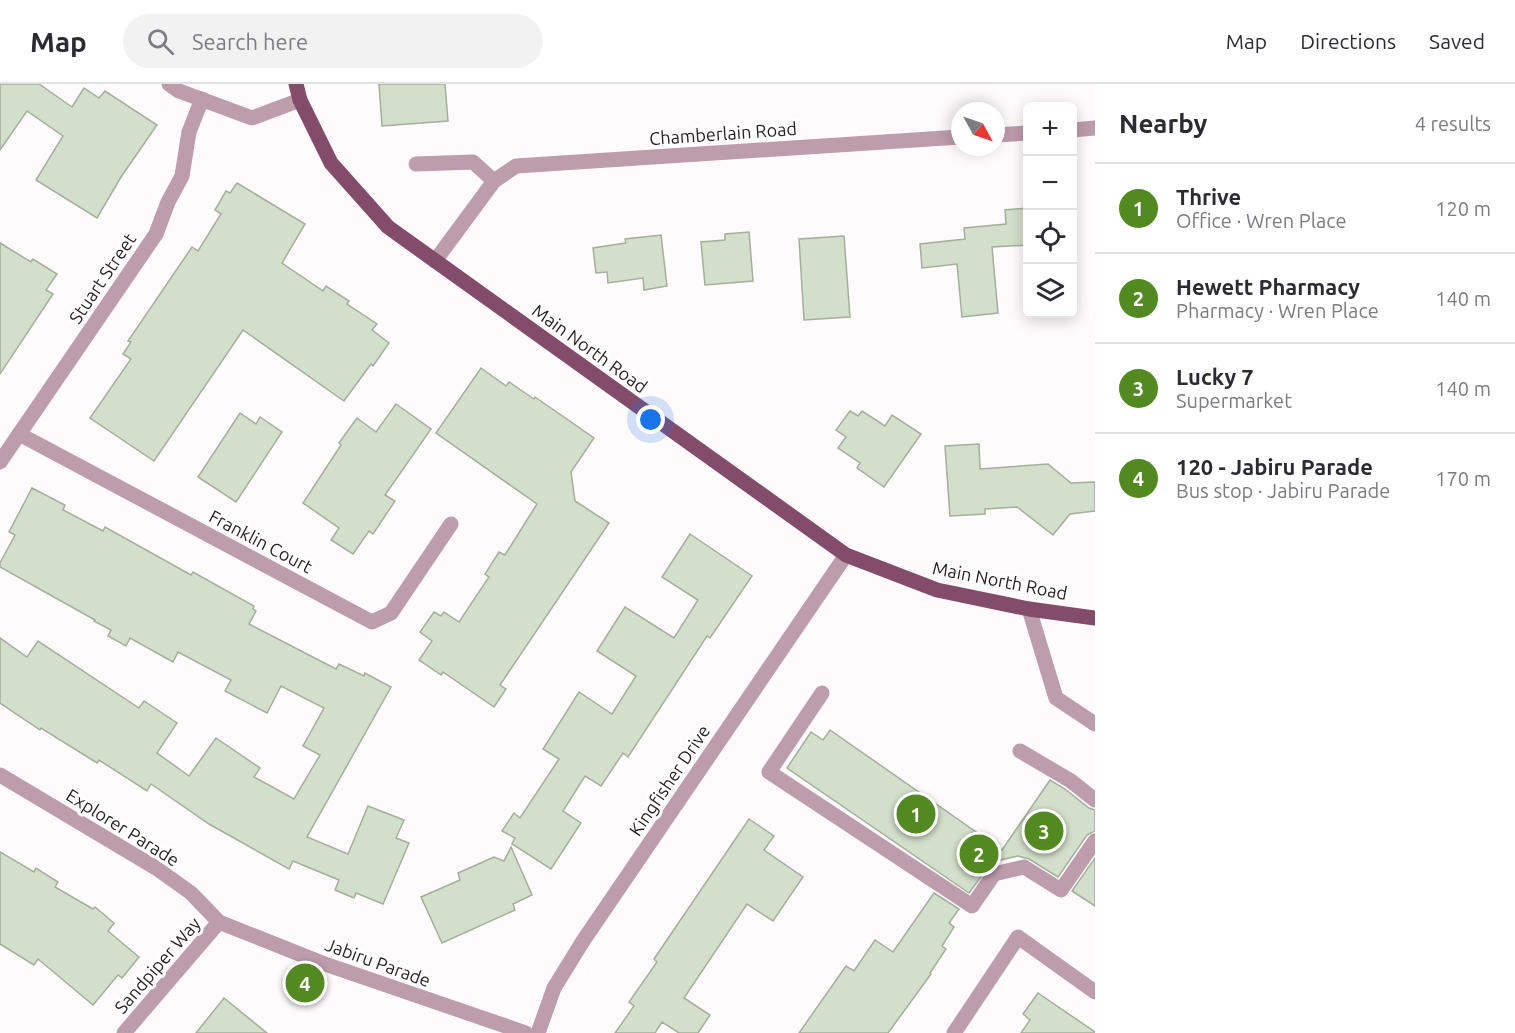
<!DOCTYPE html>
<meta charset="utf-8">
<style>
body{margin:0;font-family:Ubuntu,sans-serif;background:#f2f2f3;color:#2b2b33}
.controls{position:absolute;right:18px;top:18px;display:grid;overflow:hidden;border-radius:9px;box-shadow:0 3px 15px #0003}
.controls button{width:54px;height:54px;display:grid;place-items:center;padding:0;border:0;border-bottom:2px solid #e1e1e2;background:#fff;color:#2b2b33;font:30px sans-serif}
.compass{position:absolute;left:951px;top:18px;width:54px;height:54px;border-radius:50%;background:#fff;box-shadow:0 3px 15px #0003;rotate:130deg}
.you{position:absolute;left:651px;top:336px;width:21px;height:21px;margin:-15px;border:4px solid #fff;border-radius:50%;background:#1a73e8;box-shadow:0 0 0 9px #1a73e833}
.badge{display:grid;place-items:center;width:39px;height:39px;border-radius:50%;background:#538921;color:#fff;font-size:20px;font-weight:700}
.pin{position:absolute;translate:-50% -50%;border:3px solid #fff;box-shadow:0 2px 6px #0006}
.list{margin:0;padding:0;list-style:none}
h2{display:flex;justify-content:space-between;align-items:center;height:78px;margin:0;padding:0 24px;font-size:26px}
h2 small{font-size:20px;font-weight:400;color:#7c7c81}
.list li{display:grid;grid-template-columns:39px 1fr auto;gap:18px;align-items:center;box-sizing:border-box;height:90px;padding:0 24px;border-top:2px solid #e1e1e2}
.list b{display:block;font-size:22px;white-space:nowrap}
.list p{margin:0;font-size:20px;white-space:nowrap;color:#7c7c81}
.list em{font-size:20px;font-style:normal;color:#7c7c81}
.icon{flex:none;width:33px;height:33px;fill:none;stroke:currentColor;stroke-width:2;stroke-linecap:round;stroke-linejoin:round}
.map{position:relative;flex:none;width:1095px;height:949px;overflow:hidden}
header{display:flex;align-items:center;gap:36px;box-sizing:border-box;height:84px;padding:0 30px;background:#fff;border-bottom:2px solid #e1e1e2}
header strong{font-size:28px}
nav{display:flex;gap:33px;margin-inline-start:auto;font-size:21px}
.search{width:420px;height:54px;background:#f2f2f3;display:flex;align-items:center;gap:15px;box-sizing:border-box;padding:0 21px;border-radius:33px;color:#7c7c81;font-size:22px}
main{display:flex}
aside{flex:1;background:#fff}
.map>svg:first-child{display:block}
.building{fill:#d2dfca;stroke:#a3af9b;stroke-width:1.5}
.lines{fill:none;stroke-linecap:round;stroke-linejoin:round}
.minor{stroke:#bd9cac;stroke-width:15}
.major{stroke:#844c6b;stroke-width:15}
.labels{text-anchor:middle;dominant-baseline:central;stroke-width:6;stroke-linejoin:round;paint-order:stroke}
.street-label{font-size:18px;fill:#271e22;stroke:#fff}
</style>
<header>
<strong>Map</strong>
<div class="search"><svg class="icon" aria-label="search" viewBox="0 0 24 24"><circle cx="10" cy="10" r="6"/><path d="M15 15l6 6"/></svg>Search here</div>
<nav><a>Map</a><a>Directions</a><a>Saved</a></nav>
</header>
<main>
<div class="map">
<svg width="1095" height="949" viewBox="0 0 1095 949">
<rect width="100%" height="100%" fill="#fffafc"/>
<g class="building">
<polygon points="0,0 39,0 72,23 84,4 99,14 105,7 157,41 121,93 97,134 36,96 63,52 27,27 0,66"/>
<polygon points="379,0 445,0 448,37 382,42"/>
<polygon points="237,99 305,140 282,179 323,207 326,202 349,217 347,220 377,240 372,246 389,259 373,282 371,280 344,317 243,246 154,377 90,334 131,275 123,270 131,258 128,257 192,163 198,167 221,130 215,126 226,107 230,109"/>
<polygon points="1028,124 1028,161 992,163 998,229 962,233 957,180 922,184 920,160 965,155 964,144 1006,140 1005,126"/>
<polygon points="749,148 753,197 705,201 701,158 725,156 725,150"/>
<polygon points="661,151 667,202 644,206 643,194 608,199 607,188 596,189 593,164 626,159 625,155"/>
<polygon points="844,152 850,233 804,236 799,155"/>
<polygon points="0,159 31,178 33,175 57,190 46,206 53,210 0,290"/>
<polygon points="481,284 506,302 509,298 534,315 535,313 594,354 571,388 575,417 609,439 500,601 506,605 494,623 443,588 441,591 419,576 432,557 420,548 434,528 441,532 444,528 459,538 489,493 485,490 499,468 505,471 537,420 436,349"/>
<polygon points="396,320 431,345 385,411 395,417 373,450 369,447 353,470 331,456 339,444 303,419 341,361 339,359 357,334 376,348"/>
<polygon points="850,327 858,332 862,327 885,342 892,331 921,350 884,403 857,384 860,379 838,364 846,353 836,346"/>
<polygon points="240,329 256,340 260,333 282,348 236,418 198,393"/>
<polygon points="979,360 980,385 1048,380 1071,399 1095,398 1095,427 1070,430 1053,451 1017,423 985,425 985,430 950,432 945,362"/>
<polygon points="32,404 65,421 63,426 103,447 105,443 191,491 193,488 254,522 253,525 256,527 249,540 336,585 339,580 364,592 365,589 391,603 307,753 348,770 368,722 404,736 396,754 409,759 383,820 356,809 354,814 335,806 339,796 293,777 289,785 209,740 151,700 147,707 99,676 97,679 41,644 40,646 0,619 0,554 27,573 38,557 139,624 144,617 177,639 157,669 189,692 216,654 260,684 254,693 294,715 320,671 303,662 324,624 281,602 267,629 225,607 231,596 178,568 173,578 130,554 126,562 108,552 111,546 94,537 95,536 0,483 0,479 15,451 9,448"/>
<polygon points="690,450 752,492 710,554 707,552 628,673 623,669 601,702 585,692 563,727 581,739 551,785 512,760 515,754 502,747 514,729 520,734 559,675 543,665 579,608 612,630 636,592 597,567 625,523 674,554 698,516 662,493"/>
<polygon points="830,646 1002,766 1050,696 1065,705 1089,724 1095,726 1095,747 1087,751 1058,793 1029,775 1018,772 992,778 969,809 787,684 811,648 823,656"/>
<polygon points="749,735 774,752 764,766 803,793 773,837 747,820 684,914 710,931 698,949 679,949 662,938 655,949 615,949 634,922 629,918 657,878 654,875"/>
<polygon points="511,763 532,811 513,820 515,826 442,859 421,813 460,796 458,789 494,773 504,777"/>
<polygon points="0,768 34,788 36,784 58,798 55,803 93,825 95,823 114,839 108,847 139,873 122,894 118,891 93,921 38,875 34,881 0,860"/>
<polygon points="1095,774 1095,822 1072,807"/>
<polygon points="934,809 959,825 949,839 954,843 942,862 946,865 930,889 931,890 888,949 799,949 846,882 854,887 875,856 893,868"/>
<polygon points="1038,909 1095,948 1095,949 1021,949 1030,936 1023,930"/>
<polygon points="224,914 267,949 196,949"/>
</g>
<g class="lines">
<g class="minor">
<polyline points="169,0 179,7 252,34 300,16"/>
<polyline points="1072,46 1095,44"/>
<polyline points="996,51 1028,49"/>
<polyline points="416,80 473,78 494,97"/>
<polyline points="435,177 494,97 516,82 960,53"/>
<polyline points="19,350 372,538 391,529 451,440"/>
<polyline points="0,378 156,150 168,118 182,92 189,48 202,15"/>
<polyline points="1029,525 1056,614 1095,640"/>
<polyline points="822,609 769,688 972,822 994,790 1024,783 1061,806 1095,757"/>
<polyline points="1020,667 1071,697 1095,716"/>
<polyline points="0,691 156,784 191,809 219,838 322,879 526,949"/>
<polyline points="124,949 219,838"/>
<polyline points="538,949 554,904 583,857 846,471"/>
<polyline points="954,949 1018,853 1095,908"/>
</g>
<polyline class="major" points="296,0 300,16 331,79 388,143 846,471 937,506 1029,525 1095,534"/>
</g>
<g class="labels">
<g class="street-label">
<text transform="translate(723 49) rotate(-4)">Chamberlain Road</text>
<text transform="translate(102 194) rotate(-56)">Stuart Street</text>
<text transform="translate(590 264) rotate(36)">Main North Road</text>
<text transform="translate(261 457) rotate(28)">Franklin Court</text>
<text transform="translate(1000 496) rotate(11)">Main North Road</text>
<text transform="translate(669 696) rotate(-56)">Kingfisher Drive</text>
<text transform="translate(123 743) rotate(32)">Explorer Parade</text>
<text transform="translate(378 878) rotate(20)">Jabiru Parade</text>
<text transform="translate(157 881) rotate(-49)">Sandpiper Way</text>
</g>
</g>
</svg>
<div class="controls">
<button>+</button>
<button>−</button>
<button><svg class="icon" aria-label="locate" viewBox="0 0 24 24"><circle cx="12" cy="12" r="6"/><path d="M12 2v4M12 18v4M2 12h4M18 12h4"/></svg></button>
<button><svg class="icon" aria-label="layers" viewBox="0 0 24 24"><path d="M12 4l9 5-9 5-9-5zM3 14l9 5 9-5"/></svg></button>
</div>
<svg class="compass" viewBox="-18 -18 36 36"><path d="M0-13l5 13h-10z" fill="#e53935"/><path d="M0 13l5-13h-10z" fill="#7c7c81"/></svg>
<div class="you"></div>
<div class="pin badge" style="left:916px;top:730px">1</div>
<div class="pin badge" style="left:979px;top:770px">2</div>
<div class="pin badge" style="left:1044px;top:747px">3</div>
<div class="pin badge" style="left:305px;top:899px">4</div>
</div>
<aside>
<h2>Nearby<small>4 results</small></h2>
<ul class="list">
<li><span class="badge">1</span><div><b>Thrive</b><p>Office · Wren Place</p></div><em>120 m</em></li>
<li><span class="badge">2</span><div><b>Hewett Pharmacy</b><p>Pharmacy · Wren Place</p></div><em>140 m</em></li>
<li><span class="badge">3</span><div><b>Lucky 7</b><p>Supermarket</p></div><em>140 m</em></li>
<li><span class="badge">4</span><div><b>120 - Jabiru Parade</b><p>Bus stop · Jabiru Parade</p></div><em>170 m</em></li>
</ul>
</aside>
</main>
